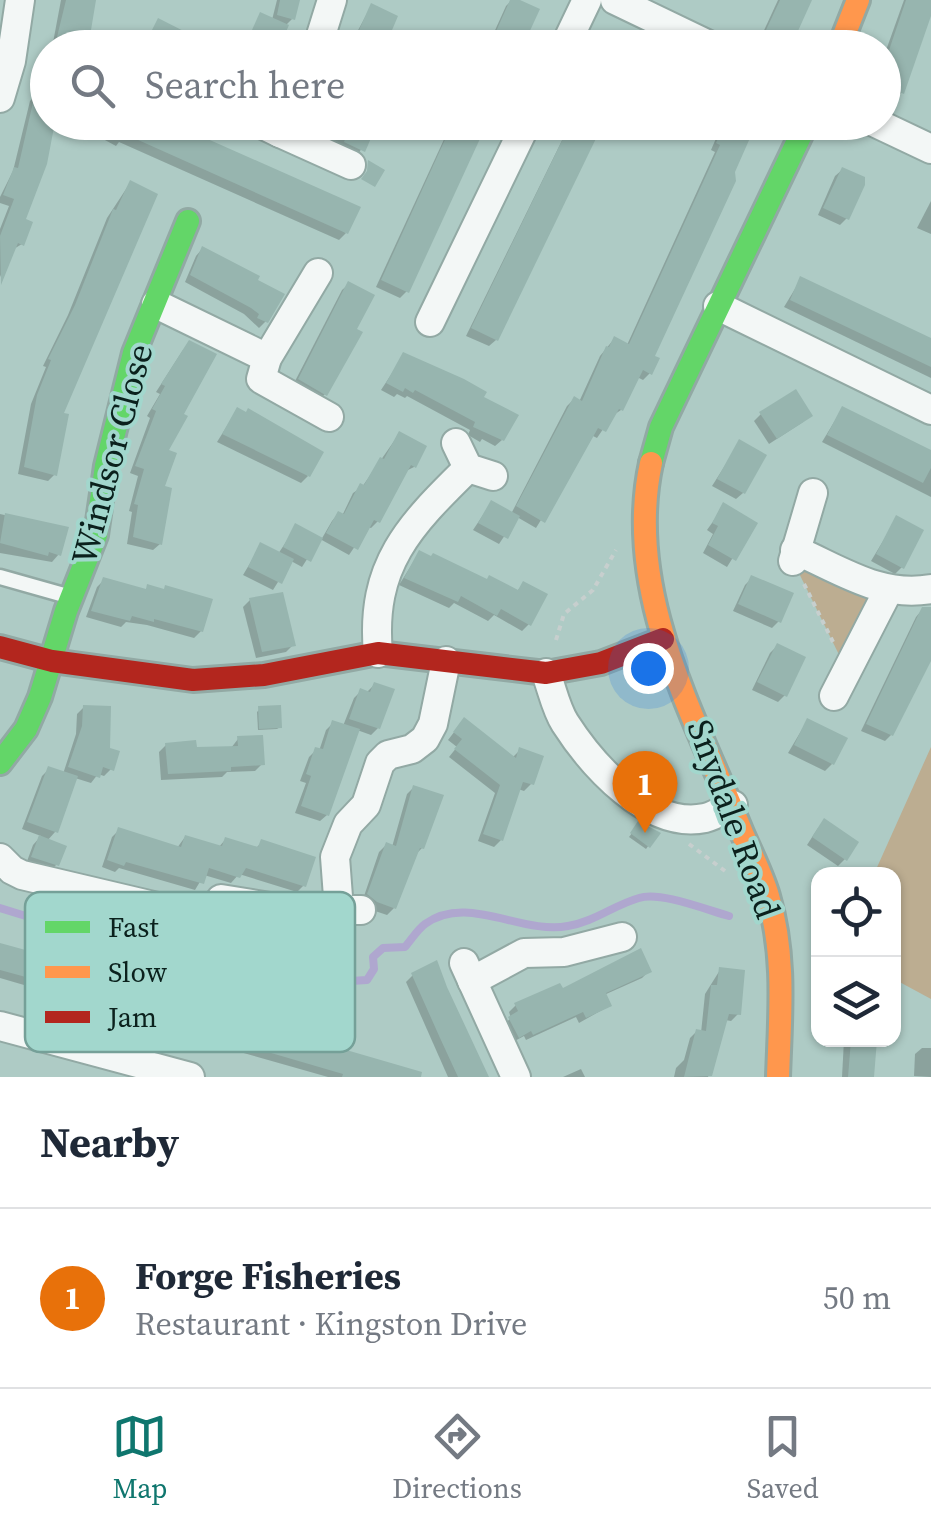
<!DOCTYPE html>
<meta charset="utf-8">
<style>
body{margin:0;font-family:"Source Serif 4",serif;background:#f2f2f3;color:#1f2937}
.controls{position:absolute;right:30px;bottom:30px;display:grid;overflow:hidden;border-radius:20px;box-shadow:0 2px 8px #0004}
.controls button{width:90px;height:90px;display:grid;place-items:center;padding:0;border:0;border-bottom:2px solid #e0e1e3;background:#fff;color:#1f2937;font:50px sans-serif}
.you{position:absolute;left:648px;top:668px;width:35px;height:35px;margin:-25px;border:8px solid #fff;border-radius:50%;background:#1a73e8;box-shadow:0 0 0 15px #1a73e833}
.badge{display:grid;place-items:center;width:65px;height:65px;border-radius:50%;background:#0f766e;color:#fff;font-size:32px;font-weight:700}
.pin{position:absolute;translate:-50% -82px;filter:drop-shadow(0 2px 5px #0008)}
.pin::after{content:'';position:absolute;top:52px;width:35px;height:30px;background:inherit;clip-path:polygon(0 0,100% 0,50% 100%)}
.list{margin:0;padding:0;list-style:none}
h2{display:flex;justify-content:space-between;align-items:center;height:130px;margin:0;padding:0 40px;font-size:42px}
h2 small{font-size:32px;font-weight:400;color:#747a83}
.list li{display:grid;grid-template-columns:65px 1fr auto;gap:30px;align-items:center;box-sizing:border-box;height:180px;padding:0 40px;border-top:2px solid #e0e1e3}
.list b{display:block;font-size:38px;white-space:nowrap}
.list p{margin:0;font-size:32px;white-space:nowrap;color:#747a83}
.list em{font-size:32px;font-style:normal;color:#747a83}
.icon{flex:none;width:55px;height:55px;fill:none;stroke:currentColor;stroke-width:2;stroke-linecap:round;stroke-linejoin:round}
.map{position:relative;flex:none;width:931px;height:1077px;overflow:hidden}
.search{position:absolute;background:#fff;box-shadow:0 2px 8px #0004;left:30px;right:30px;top:30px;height:110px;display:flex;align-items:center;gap:25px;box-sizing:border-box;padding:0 35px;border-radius:55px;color:#747a83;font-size:38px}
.sheet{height:310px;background:#fff}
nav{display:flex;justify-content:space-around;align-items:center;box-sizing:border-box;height:140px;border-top:2px solid #e0e1e3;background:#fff;font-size:28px;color:#747a83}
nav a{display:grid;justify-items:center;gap:5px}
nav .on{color:#0f766e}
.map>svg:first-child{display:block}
.green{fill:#bcad91}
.shadow{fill:#0003}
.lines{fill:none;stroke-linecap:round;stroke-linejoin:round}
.stream{stroke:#afa7cf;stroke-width:8}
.building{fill:#97b5af}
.lane-casing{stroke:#92a9a4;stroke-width:19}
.street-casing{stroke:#92a9a4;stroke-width:32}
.fast-casing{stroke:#92a9a4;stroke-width:28}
.slow-casing{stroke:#92a9a4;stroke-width:28}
.jam-casing{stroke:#92a9a4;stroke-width:28}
.path{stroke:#c7cfce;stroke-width:4;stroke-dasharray:5 5;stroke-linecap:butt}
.lane{stroke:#f3f7f6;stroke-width:14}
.street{stroke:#f3f7f6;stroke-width:28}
.fast{stroke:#63d668;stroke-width:22}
.slow{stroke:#ff974d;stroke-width:22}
.jam{stroke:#b3261e;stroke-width:22}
.labels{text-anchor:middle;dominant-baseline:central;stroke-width:8;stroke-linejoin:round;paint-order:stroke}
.street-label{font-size:35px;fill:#0b211d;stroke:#a2d7cd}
.key{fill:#a2d7cd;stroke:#75a098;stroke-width:2.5}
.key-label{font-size:28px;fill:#0b211d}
</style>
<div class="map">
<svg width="931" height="1077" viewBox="0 0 931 1077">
<rect width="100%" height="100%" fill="#aecbc5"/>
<g class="green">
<polygon points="793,561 888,591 847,671"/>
<polygon points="931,747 931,999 894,979 894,874 874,874"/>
</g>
<g class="shadow">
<polygon points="61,0 94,0 85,48 52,48"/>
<polygon points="277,0 297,0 293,18 286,25 277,48 243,48 261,15 272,20"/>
<polygon points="512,0 519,48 487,48 506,6"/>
<polygon points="778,0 811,0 791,41 784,48 761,37"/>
<polygon points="904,0 931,0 931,10 901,93 894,100 884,95 884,56"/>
<polygon points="371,6 395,17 381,48 360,48 363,40 355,36"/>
<polygon points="159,21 186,35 190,31 204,38 200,46 152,48 144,43"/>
<polygon points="48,75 48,122 23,221 22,244 12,250 0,277 0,229 9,206 0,203 0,197 13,171 30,101 35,96 37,83"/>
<polygon points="110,122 178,139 185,132 346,233 339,240 119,142 116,146 103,139"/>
<polygon points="342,122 375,122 357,157 332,145"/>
<polygon points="452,122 484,122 407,291 400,298 376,287"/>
<polygon points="571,122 496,340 489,346 466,336"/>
<polygon points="723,122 754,122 652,357 650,373 643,380 637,377 621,410 612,416 597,438 593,436 536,528 517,517 499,544 473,530 491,503 511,514 567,406 574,399 579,402 600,356 614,339 627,345 715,152 711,150"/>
<polygon points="842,170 847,218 840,225 818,215 835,176"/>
<polygon points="130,183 61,415 55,474 48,481 18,474 31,404 46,367 43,366 68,315 107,218"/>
<polygon points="931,201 931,234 917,228"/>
<polygon points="202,249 266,321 259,328 244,314 185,282 196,256"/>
<polygon points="801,279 931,342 931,378 784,307"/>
<polygon points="349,284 325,394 318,401 292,387 342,290"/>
<polygon points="183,350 162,488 160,544 153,550 127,544 132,512 129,511 138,476 130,473 150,418 147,416 160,394 156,392"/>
<polygon points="404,355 481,398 502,440 495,446 482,439 480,442 468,435 470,430 407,396 405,398 397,394 394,397 381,390"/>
<polygon points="842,409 931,453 931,497 822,442"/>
<polygon points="237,410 308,476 301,483 217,442"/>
<polygon points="761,414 803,422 769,444 754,421"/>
<polygon points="399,434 424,447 414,467 404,472 378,521 371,528 368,527 349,555 320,539 302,567 291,561 273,590 243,575 261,545 278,554 296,527 321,540 332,521 338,514 342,516 353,493 362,487"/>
<polygon points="740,442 743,493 736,499 712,486"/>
<polygon points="724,506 754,524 727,567 703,553 713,534 707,530"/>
<polygon points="0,514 66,529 59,554 52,562 0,553"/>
<polygon points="897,518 902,567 895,574 871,561"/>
<polygon points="419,553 516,592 524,584 529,624 522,631 494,615 488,621 454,603 449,608 399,585"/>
<polygon points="752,578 779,621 772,628 733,611 745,585"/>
<polygon points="104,580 144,591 148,587 201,631 194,638 147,625 126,622 121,627 86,617 97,587"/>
<polygon points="250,600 293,645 286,652 256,658 243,607"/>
<polygon points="922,610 931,614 931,654 891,735 885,741 861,731 916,617"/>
<polygon points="777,646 785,695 778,702 752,690 770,653"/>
<polygon points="374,685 378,728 371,735 357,730 327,815 320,821 295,813 306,783 300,781 309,757 316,750 319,751 326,730 333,723 343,726 354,698 361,691 366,693"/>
<polygon points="84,707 107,750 111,769 104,776 98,774 91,783 75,778 55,832 47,841 57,864 50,871 26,864 33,845 41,836 22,829 42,776 49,769 63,774 76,734 77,714"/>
<polygon points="260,709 280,727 277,729 258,730 257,712"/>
<polygon points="807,721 832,764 825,771 788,753"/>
<polygon points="458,727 512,758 520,750 531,784 524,791 518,789 501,840 494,847 478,841 495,793 449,757 457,747 448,740"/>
<polygon points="238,739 262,764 255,771 227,772 222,777 161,780 159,752 166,745 195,749 231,748"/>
<polygon points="413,788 422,848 415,855 394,908 387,915 369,909 362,902 379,852 386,845 392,847 407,794"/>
<polygon points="639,824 657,834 646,849 629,837"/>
<polygon points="818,828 845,859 838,866 807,845"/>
<polygon points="119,830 177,848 185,837 218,848 225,840 255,849 262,842 304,885 297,892 239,874 231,883 204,875 195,890 119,868 115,872 102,867 112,837"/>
<polygon points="0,944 31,978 24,985 0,978"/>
<polygon points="113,970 219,1000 392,1077 328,1077 222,1047 223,1040 145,1019 141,1023 80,1008 76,1012 40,1002 45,980 52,973 104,986 106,977"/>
<polygon points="720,970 738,1014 731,1021 725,1020 708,1077 674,1077 676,1068 684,1060 690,1038 697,1031 701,1033 705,994"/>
<polygon points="649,971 642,978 604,995 609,1006 579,1023 576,1017 526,1040 524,1036 511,1043 502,1026 511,1018 509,1012 516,1005"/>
<polygon points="413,975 486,1077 448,1077 406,982"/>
<polygon points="844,1040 875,1040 872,1077 842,1077"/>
<polygon points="922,1048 931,1048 931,1077 914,1076 915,1054"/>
<polygon points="581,1069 585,1077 563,1077"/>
</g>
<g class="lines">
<path class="stream" d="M 0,908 L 29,917 L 351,981 L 367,980 L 374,969 L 373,957 L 383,948 L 405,947 C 411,940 418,929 425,924 C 467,893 521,935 568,926 C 594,922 614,905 639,898 C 660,891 707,910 729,916"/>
</g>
<g class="building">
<polygon points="66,0 96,0 88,48 58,48 60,37 57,37"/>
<polygon points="280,0 300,0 295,20 277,15"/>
<polygon points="510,0 520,0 540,9 522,48 513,48 493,38"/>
<polygon points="780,0 812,0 793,42 766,30"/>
<polygon points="906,0 931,0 931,16 904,94 884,86 884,65"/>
<polygon points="371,3 398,16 387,42 359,30"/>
<polygon points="260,12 289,25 279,48 244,48"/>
<polygon points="158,18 217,48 143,48"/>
<polygon points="39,76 48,77 48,122 55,122 47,164 26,219 33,222 24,246 18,243 1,285 0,236 14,199 3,195 14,167 18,168"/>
<polygon points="98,122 148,122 181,138 185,129 361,207 348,234"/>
<polygon points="352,122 378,122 365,152 344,142"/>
<polygon points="453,122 468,122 484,130 409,293 381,280"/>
<polygon points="571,122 604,122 498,341 471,328"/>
<polygon points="725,122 757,122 735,172 736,181 655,356 660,358 652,375 643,370 623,411 619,409 606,432 598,428 545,523 516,506 574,396 582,401 606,346 609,347 614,336 629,344 720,145 716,143"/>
<polygon points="368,160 385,170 375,187 361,179 367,171"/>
<polygon points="842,167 865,177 865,185 849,220 823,208"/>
<polygon points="130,180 158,194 64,413 69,414 57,476 24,467 37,395 51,360 48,359 75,305 113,209 116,210"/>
<polygon points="202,246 260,276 258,280 285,294 268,323 257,318 259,314 251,308 190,275"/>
<polygon points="800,276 931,338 931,367 790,300"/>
<polygon points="348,281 375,295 357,329 363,332 327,396 298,379"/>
<polygon points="189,340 217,354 184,414 188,416 169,450 177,453 165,486 172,488 162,545 133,537 138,505 134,504 144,469 135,466 156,411 152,409 165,386 161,384"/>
<polygon points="403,352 464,379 487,392 484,397 519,415 504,441 473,427 475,422 415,390 413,393 405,388 403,392 386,383"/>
<polygon points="796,389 813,416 777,439 759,412"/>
<polygon points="842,406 931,450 931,468 923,483 827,435"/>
<polygon points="237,407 246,412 248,408 324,452 310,477 222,434"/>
<polygon points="399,431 427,446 416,468 411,465 380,523 374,520 358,550 326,533 338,511 344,514 360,483 364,485 380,457 384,459"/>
<polygon points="739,439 767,455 745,494 717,479"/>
<polygon points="491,500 520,516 508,539 478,523"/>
<polygon points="723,502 758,523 736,561 708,545 718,526 712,523"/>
<polygon points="5,513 69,527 61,556 49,552 48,556 0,543"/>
<polygon points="896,515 924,530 904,569 876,554"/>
<polygon points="295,523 323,538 311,562 283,547"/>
<polygon points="260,542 294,559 282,584 248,567"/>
<polygon points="419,550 431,556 433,553 487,579 489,575 518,590 523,581 548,594 531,626 501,609 497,616 461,596 458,602 404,578"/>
<polygon points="751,575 794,593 781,623 738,604"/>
<polygon points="103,577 146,589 147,584 164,589 165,585 213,599 203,632 154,619 154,622 132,616 130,621 91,611"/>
<polygon points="283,592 296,646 262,652 249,598"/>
<polygon points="922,607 931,607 931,661 893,736 866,724"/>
<polygon points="777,643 806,657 787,697 757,682"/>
<polygon points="374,682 395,689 380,729 349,719 360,688 370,692"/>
<polygon points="83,705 111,706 110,748 120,751 114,771 103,767 100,778 68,767 82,726"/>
<polygon points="281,705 282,728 259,729 258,706"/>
<polygon points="464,717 516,758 519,747 544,756 534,785 523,782 503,841 483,834 500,785 454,749 462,739 453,732"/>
<polygon points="807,718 848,738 834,765 794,745"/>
<polygon points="332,720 360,729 329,816 301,806 311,776 306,774 315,747 323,749"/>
<polygon points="263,735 265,765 231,767 231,771 168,774 165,743 196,740 197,747 238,746 237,736"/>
<polygon points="48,766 78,776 58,833 27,822"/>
<polygon points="413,785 444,795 424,849 420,848 396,909 377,902 367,894 386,842 396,846"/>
<polygon points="824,818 859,842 847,861 812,837"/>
<polygon points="638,821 661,833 650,848 630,833"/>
<polygon points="118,827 181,847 185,835 222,846 225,837 258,847 261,839 316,857 306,887 246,868 240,878 209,868 204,884 126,862 124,866 107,860"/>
<polygon points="39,835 67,846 59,866 31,857"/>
<polygon points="0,943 40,954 33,979 0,970"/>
<polygon points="641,948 652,972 606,993 612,1006 586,1018 583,1012 533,1035 531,1031 519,1038 508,1017 518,1011 514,1003 560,983 563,988"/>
<polygon points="437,960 447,987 489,1077 458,1077 440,1038 411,973"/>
<polygon points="112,967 224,992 222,998 284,1015 281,1026 337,1043 336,1047 422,1072 421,1077 342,1077 343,1074 227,1040 228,1034 151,1013 150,1018 86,1001 85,1006 45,996 51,970 108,985"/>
<polygon points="719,967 745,970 741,1015 729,1014 712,1076 684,1077 696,1029 706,1031 711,985 717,985"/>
<polygon points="851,1040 877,1040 874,1077 848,1077"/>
</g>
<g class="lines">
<defs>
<polyline id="lane" points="0,577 71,597"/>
<g id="street">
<polyline points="615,0 715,48"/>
<polyline points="317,48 332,0"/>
<polyline points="564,48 587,0"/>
<polyline points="0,98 11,61 20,0"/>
<polyline points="257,122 280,133"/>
<polyline points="285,122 280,133 351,165"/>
<polyline points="874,122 931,149"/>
<polyline points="318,273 267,358 261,379 329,417"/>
<polyline points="156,304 267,358"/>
<polyline points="718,306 931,410"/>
<polyline points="430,322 527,122"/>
<polyline points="456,443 468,468 493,476"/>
<path d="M 795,550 C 841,570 880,598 931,589"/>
<polyline points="793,561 813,493"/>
<path d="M 378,653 C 370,565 409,526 468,468"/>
<path d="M 546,673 C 552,689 556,709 565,723 C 592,765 649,830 705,818 C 714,816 725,809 733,805"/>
<polyline points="834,696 888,591"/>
<polyline points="0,858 12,870 22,875 183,913"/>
<polyline points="221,899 313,914 339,910"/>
<polyline points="361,910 339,910 335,857 348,824 366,805 380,763 388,755 412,749 425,739 433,724 446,661"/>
<polyline points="464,963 516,1077"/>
<polyline points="472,981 524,953 564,952 622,937"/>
<polyline points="0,1026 190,1077"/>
</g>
<g id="fast">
<polyline points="651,463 661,427 807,122"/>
<polyline points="0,763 26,729 40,697 66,611 96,535 106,466 134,353 188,221"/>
</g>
<g id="slow">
<polyline points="839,48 858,0"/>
<path d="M 651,463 C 623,592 695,717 742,833 C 751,854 762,875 768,896 C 786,956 780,1016 778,1077"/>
</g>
<polyline id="jam" points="0,647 52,661 193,680 264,675 378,653 546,673 601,663 663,639"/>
</defs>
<use href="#lane" class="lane-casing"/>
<use href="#street" class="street-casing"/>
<use href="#fast" class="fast-casing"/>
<use href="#slow" class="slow-casing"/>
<use href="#jam" class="jam-casing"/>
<g class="path">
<polyline points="804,584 833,642"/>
<polyline points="556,640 564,614 593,590 616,550"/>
<polyline points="689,844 725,871"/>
<polyline points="198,933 225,936 268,935"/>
</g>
<use href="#lane" class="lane"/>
<use href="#street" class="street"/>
<use href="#fast" class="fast"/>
<use href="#slow" class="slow"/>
<use href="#jam" class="jam"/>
</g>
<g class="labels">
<g class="street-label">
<text transform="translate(112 454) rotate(-75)">Windsor Close</text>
<text transform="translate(734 819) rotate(70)">Snydale Road</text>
</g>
</g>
<rect x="25" y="892" width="330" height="160" rx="15" class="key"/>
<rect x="45" y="921" width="45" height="12" fill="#63d668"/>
<rect x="45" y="966" width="45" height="12" fill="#ff974d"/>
<rect x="45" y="1011" width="45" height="12" fill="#b3261e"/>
<g class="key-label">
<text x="108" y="937">Fast</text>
<text x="108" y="982">Slow</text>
<text x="108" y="1027">Jam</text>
</g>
</svg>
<div class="controls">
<button><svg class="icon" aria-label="locate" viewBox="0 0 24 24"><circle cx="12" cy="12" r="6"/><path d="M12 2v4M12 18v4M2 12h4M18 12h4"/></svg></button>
<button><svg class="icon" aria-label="layers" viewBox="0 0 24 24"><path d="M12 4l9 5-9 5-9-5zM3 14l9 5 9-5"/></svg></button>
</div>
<div class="you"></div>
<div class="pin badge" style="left:645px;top:833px;background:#e8710a">1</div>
<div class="search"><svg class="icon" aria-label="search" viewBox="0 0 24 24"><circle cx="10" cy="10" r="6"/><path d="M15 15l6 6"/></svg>Search here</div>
</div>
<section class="sheet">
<h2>Nearby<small></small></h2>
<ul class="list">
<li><span class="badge" style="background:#e8710a">1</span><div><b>Forge Fisheries</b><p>Restaurant · Kingston Drive</p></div><em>50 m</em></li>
</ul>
</section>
<nav>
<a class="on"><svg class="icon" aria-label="map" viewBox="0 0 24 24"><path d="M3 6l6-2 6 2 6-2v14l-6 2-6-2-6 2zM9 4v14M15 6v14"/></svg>Map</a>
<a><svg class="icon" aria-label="directions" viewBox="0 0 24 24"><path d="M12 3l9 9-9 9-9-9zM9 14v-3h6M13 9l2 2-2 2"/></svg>Directions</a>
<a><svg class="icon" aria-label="saved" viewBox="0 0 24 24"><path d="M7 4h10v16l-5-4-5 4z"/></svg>Saved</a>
</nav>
